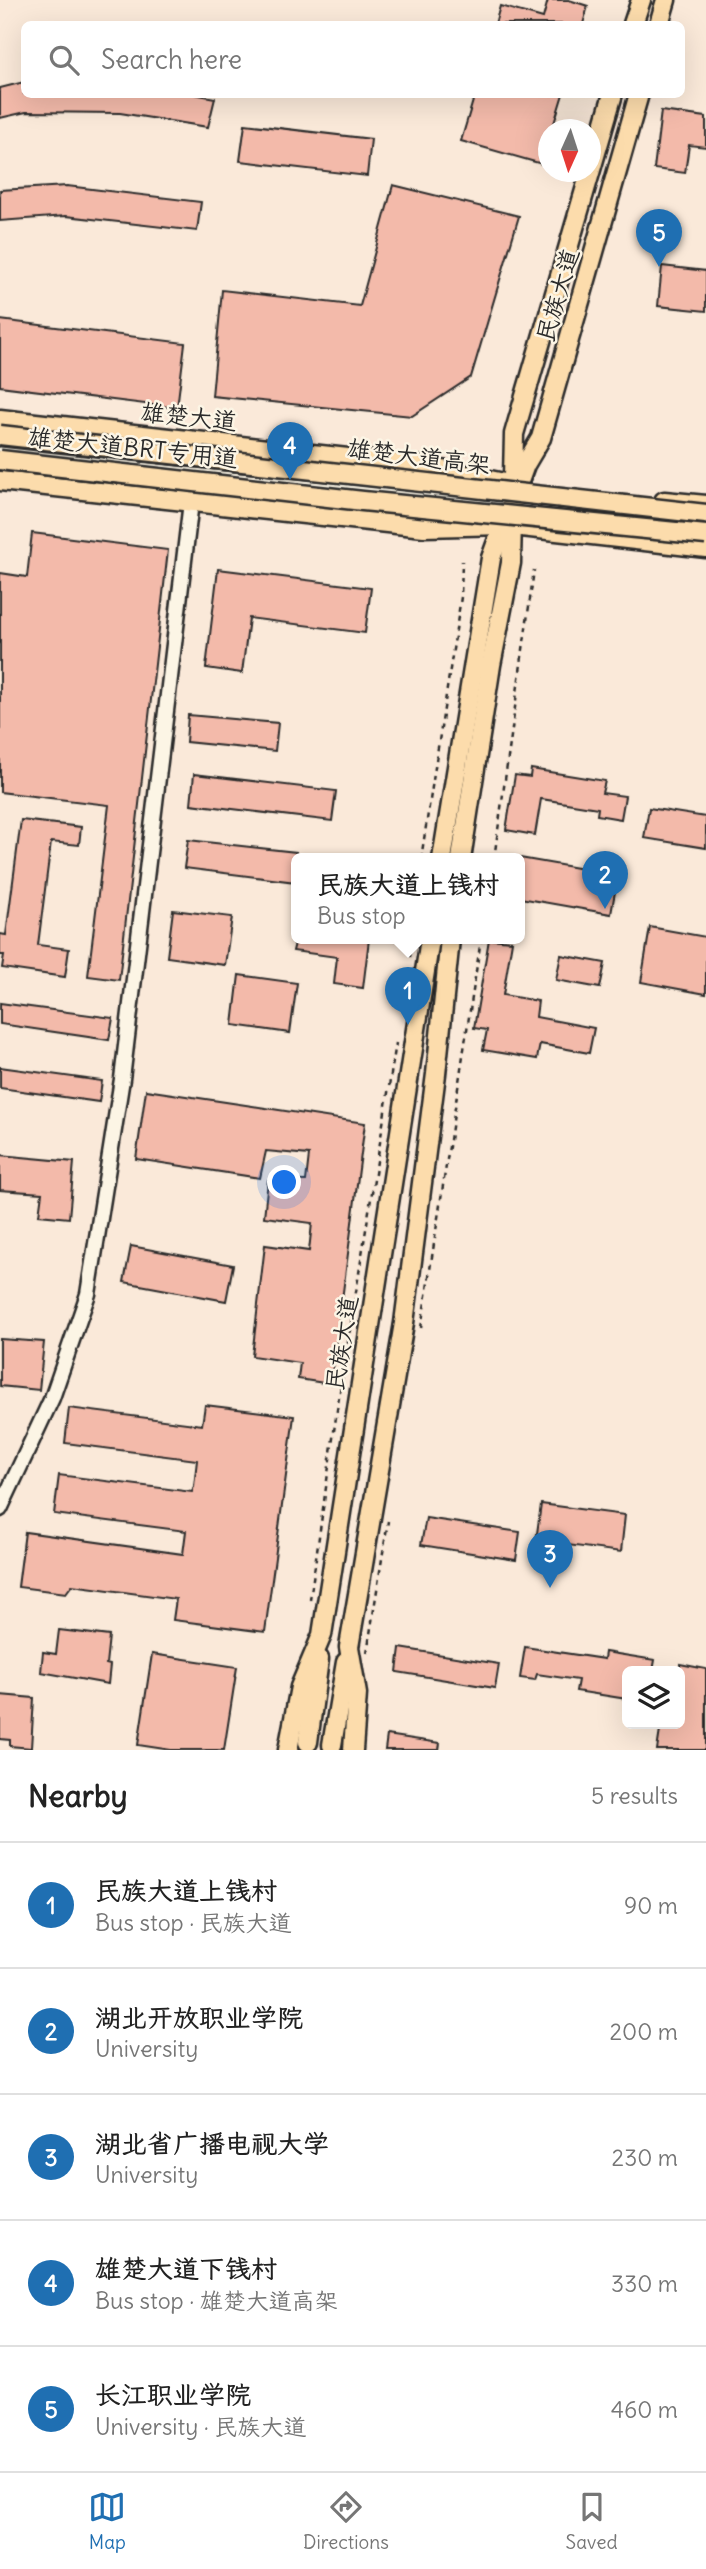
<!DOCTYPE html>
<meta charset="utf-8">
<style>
body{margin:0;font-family:Delius,"LXGW WenKai TC",sans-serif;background:#f2f2f2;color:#222}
.controls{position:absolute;right:21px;bottom:21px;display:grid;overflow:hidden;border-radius:10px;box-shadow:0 7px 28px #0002}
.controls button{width:63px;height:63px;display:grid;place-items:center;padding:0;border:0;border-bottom:2px solid #e0e0e0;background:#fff;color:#222;font:35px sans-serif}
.compass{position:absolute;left:538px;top:119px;width:63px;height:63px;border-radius:50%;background:#fff;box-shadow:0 7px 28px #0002;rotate:183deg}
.you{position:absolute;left:285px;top:1183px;width:24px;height:24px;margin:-18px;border:5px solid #fff;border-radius:50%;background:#1a73e8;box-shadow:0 0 0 10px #1a73e833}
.badge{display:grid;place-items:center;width:46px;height:46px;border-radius:50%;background:#1f6fb2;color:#fff;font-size:23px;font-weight:700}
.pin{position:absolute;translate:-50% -58px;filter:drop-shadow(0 2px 4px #0008)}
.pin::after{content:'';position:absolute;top:37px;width:24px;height:21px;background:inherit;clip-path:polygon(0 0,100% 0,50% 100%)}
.popup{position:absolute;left:291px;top:853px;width:234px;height:91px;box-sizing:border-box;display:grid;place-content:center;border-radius:10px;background:#fff;filter:drop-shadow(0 2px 5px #0005);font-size:23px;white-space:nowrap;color:#767676}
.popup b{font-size:26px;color:#222}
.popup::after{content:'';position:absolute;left:50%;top:100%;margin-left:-14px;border:14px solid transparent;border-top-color:#fff}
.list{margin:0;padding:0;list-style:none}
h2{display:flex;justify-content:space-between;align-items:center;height:91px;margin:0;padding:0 28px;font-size:30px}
h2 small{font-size:23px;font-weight:400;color:#767676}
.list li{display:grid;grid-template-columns:46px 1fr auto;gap:21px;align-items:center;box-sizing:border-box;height:126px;padding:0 28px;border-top:2px solid #e0e0e0}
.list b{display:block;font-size:26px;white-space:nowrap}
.list p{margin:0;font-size:23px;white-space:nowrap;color:#767676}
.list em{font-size:23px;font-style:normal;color:#767676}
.icon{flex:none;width:38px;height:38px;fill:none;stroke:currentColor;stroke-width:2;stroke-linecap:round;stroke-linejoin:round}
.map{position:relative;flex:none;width:706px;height:1750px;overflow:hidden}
.search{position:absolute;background:#fff;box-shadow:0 7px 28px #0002;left:21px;right:21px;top:21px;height:77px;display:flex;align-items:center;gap:18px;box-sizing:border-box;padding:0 24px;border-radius:10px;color:#767676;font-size:26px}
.sheet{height:721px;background:#fff}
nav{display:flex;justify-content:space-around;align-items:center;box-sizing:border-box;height:98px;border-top:2px solid #e0e0e0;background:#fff;font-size:19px;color:#767676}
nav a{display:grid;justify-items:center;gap:4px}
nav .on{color:#1f6fb2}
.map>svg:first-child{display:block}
.building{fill:#f3baaa;stroke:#2b2b2b;stroke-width:2}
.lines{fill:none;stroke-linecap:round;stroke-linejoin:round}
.service-casing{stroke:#2b2b2b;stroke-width:10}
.tertiary-casing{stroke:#2b2b2b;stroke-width:19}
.primary-casing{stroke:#2b2b2b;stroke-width:23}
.path{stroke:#2b2b2b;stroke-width:2.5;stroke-dasharray:5 5;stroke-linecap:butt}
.service{stroke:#fcf5e5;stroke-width:5}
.tertiary{stroke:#fcf5e5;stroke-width:14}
.primary{stroke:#fcdcac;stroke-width:18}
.trunk-bridge-casing{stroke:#2b2b2b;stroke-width:23;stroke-linecap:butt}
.trunk-bridge{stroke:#fcdcac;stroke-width:18}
.labels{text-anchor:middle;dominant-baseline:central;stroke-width:5;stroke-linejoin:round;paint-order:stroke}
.street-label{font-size:24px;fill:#2b2b2b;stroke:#fcf5e5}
</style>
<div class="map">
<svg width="706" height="1750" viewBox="0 0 706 1750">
<rect width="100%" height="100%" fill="#fae9d9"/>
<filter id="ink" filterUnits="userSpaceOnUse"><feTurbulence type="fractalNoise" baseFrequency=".0143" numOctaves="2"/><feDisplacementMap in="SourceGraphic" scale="14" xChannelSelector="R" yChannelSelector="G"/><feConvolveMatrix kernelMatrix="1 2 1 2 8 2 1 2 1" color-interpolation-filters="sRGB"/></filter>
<g filter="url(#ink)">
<g class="building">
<polygon points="548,0 569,0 588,6 583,24 495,24 500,6 543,18"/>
<polygon points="24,82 24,94 194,94 215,98 208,127 120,113 26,112 0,118 0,88"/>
<polygon points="475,94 563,94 552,130 549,130 542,164 461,141"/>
<polygon points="661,111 706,117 706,147 689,145 685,173 654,169"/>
<polygon points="245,124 371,139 367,176 240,161"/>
<polygon points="393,185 519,216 471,377 412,416 212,396 222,290 360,306"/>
<polygon points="67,186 201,202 197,231 66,216 0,221 0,190"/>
<polygon points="662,266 706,271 706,311 658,306"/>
<polygon points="0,320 185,343 177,408 0,386"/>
<polygon points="32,533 168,550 119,980 88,976 109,805 0,792 0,573 27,577"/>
<polygon points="218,569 371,588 365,633 249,618 242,673 206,668"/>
<polygon points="188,715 278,723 275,751 186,742"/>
<polygon points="531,769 605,781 602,793 625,796 621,819 597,815 598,808 541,799 535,835 506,830 515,775 530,777"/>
<polygon points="194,774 336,791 332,821 191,804"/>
<polygon points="649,808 706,817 706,848 644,838"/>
<polygon points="21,820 81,827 79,845 51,842 38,945 69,949 65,977 2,968 4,955 0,955 0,934 6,935"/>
<polygon points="188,840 296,852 296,882 184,868"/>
<polygon points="520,858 618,875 611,914 520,898"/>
<polygon points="173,910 232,917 225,965 167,957"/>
<polygon points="650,927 706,937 706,994 641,982"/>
<polygon points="296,939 369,939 363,988 334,984 337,957 293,951"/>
<polygon points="489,939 512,941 503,995 538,1001 536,1017 594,1028 589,1053 540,1044 537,1059 483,1050 487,1030 474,1028"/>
<polygon points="561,955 605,963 600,988 556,980"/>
<polygon points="239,975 297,983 290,1033 233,1025"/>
<polygon points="0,1003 113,1018 109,1040 0,1024"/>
<polygon points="0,1067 102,1081 99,1102 0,1088"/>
<polygon points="146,1090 365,1123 331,1384 298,1379 300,1363 252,1356 265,1245 309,1251 312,1223 264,1217 268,1180 306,1181 309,1155 266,1151 260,1178 136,1159"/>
<polygon points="0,1155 74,1162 69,1218 39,1215 42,1193 0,1190"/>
<polygon points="131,1246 233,1265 226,1301 124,1282"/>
<polygon points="0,1339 44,1342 39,1390 0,1386"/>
<polygon points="205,1405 294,1416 265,1632 173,1620 176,1599 72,1585 66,1593 18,1587 25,1532 183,1554 186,1531 54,1514 59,1475 192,1492 194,1486 197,1460 65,1443 69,1408 202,1425"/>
<polygon points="541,1504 625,1515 621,1552 536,1541"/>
<polygon points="426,1518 520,1532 516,1560 421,1545"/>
<polygon points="59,1630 109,1636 106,1664 110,1665 108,1684 41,1672 43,1652 56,1654"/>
<polygon points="525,1647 604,1659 605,1652 655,1660 653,1671 627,1671 627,1699 576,1691 578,1680 537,1674 535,1680 520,1678"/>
<polygon points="400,1648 499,1664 495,1688 397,1672"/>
<polygon points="152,1654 237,1667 224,1750 171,1750 138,1745"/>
<polygon points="680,1664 706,1669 706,1750 657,1750 661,1724 680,1724"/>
<polygon points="0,1695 34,1698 31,1748 10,1746 10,1740 0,1739"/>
<polygon points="387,1735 440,1743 439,1750 385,1750"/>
</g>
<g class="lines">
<defs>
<polyline id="service" points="0,450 686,524"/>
<polyline id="tertiary" points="0,1509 52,1398 88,1294 122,1079 191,502"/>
<g id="primary">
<polyline points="633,24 641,0"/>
<polyline points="659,24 666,0"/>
<polyline points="0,419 428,467 518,486"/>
<polyline points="0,481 424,527 504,525 706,548"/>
<polyline points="664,501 706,505"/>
<polyline points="442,859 491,558 525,465 541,438 639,94"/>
<polyline points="461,859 491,665 511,563 514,434 613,94"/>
<polyline points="308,1742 319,1659"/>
<polyline points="332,1745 346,1662"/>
<polyline points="288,1750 300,1687 322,1635 430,939"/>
<polyline points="353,1750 357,1694 349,1647 404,1323 436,1074 450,939"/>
</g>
</defs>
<use href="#service" class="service-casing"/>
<use href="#tertiary" class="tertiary-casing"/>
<use href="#primary" class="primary-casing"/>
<g class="path">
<polyline points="421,859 461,597 462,561"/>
<polyline points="494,859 534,570"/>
<polyline points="410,957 412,939"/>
<polyline points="421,1328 481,939"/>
<polyline points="310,1600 337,1410 396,1043"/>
<polyline points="367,1653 388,1521"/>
</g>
<use href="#service" class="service"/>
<use href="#tertiary" class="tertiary"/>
<use href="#primary" class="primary"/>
<defs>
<g id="trunk-bridge">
<polyline points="0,435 706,514"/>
<polyline points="0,460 363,501 706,535"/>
</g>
</defs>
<use href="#trunk-bridge" class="trunk-bridge-casing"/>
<use href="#trunk-bridge" class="trunk-bridge"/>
</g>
</g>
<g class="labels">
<g class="street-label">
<text transform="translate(557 295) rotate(-74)">民族大道</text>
<text transform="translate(189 416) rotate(6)">雄楚大道</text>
<text transform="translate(133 447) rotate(6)">雄楚大道BRT专用道</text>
<text transform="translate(419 456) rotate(7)">雄楚大道高架</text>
<text transform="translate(341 1343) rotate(-81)">民族大道</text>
</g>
</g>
</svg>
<div class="controls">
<button><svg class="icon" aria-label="layers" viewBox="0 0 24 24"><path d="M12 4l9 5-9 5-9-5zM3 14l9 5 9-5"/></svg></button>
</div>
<svg class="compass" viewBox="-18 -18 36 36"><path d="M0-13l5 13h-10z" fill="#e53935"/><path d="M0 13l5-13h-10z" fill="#767676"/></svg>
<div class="you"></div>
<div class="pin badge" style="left:408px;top:1025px">1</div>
<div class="popup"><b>民族大道上钱村</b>Bus stop</div>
<div class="pin badge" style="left:605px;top:909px">2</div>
<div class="pin badge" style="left:550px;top:1588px">3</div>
<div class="pin badge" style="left:290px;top:480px">4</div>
<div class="pin badge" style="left:659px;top:267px">5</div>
<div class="search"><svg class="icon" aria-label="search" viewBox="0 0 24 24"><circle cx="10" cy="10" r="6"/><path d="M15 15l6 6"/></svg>Search here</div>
</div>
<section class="sheet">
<h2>Nearby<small>5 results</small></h2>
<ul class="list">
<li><span class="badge">1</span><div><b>民族大道上钱村</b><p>Bus stop · 民族大道</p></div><em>90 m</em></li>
<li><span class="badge">2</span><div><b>湖北开放职业学院</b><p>University</p></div><em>200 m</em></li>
<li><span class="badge">3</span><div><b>湖北省广播电视大学</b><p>University</p></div><em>230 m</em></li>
<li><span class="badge">4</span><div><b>雄楚大道下钱村</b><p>Bus stop · 雄楚大道高架</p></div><em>330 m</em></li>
<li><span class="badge">5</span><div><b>长江职业学院</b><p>University · 民族大道</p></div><em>460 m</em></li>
</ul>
</section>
<nav>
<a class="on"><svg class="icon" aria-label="map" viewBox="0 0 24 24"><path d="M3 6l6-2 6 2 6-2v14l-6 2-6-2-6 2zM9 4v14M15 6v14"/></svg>Map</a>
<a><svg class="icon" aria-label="directions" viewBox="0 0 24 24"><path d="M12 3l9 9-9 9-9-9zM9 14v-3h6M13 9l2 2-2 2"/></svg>Directions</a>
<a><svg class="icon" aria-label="saved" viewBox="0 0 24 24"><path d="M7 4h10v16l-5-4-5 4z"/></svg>Saved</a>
</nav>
